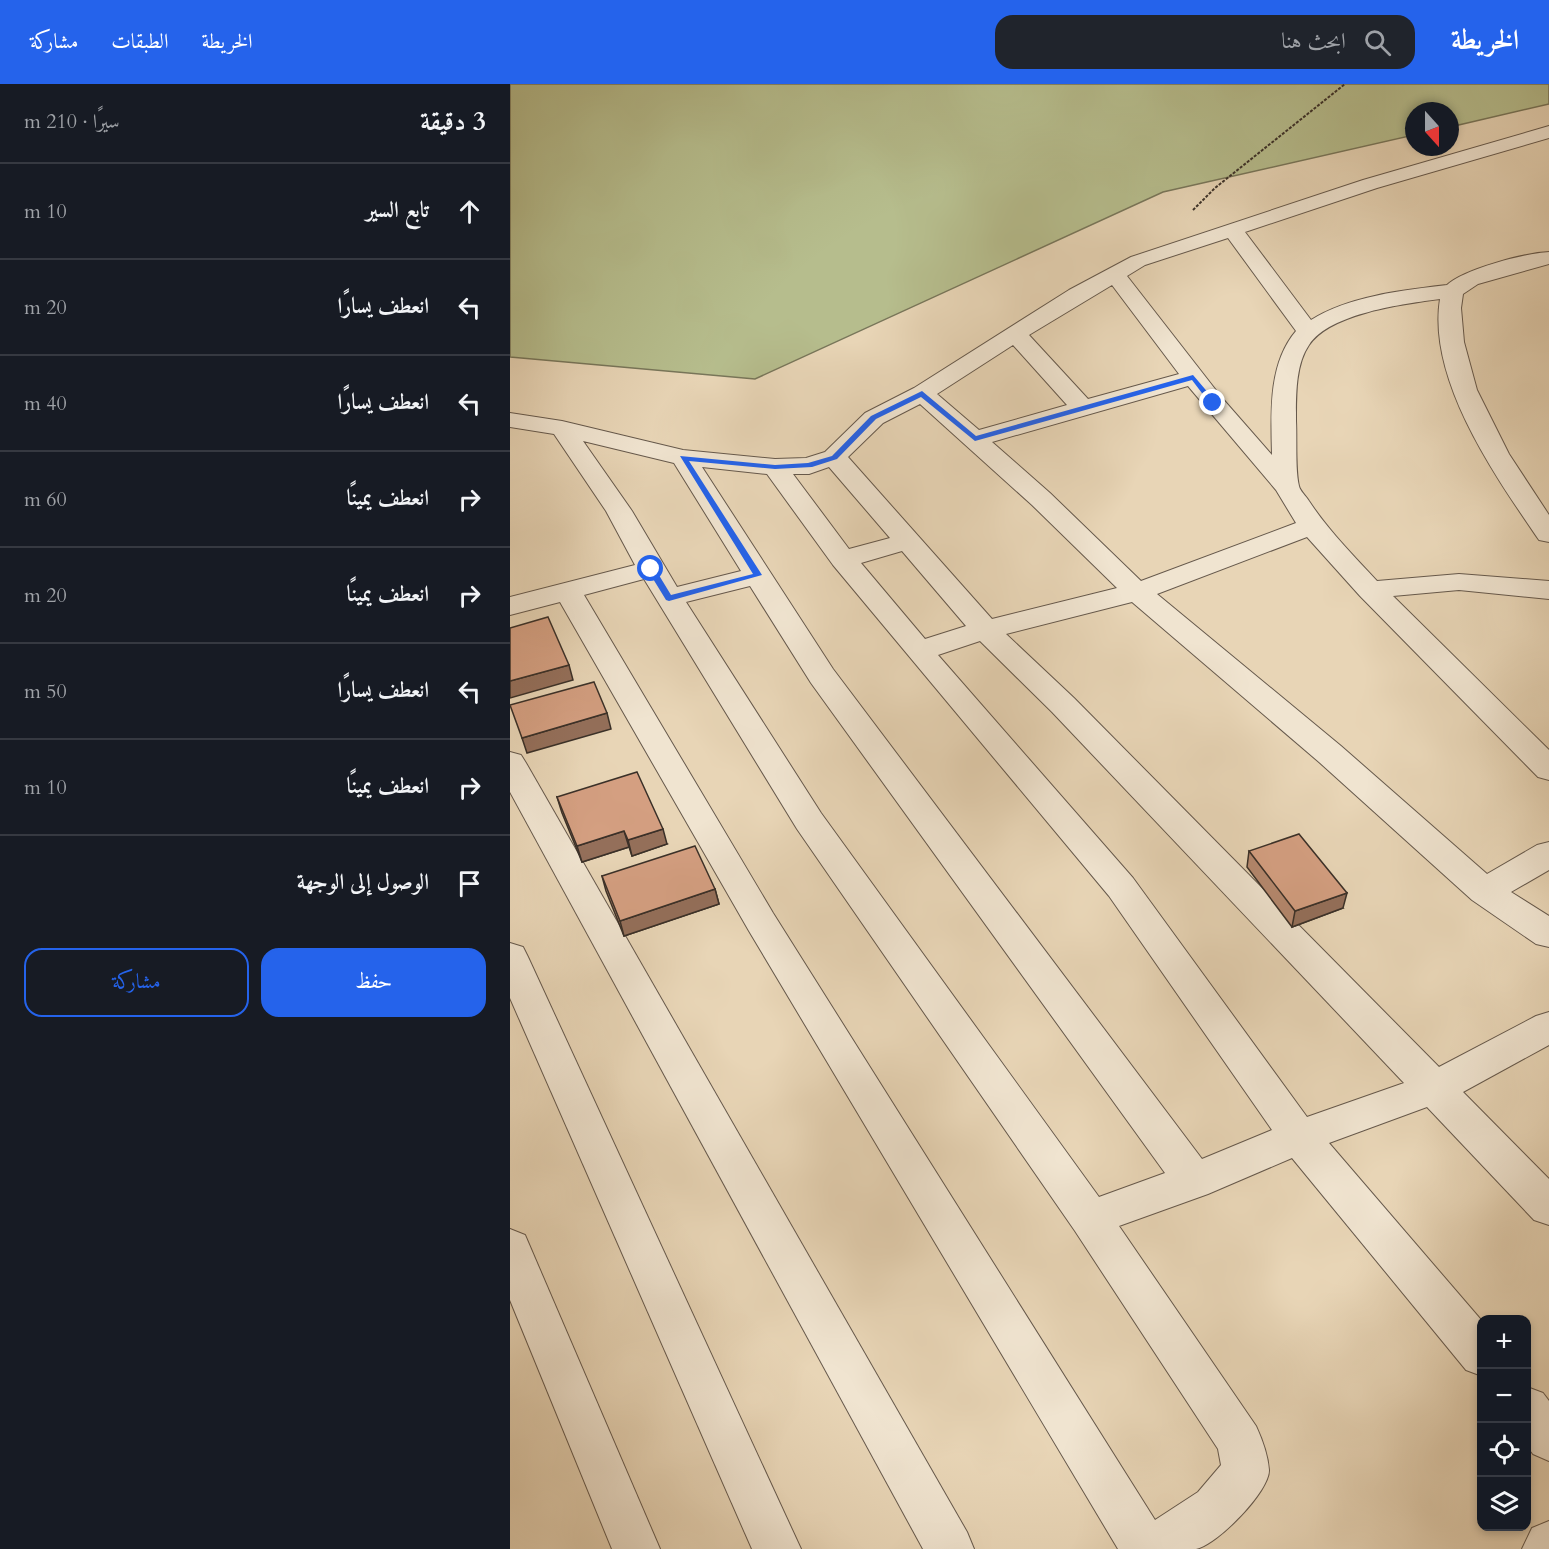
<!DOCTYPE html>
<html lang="ar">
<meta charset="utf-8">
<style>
body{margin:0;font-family:Cardo,Amiri,serif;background:#20242c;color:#f1f3f6;direction:rtl}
.controls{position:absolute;right:18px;bottom:18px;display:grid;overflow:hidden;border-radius:12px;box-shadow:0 3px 9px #0003}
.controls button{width:54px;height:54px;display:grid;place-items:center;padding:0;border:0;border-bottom:2px solid #363941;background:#171b24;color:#f1f3f6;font:30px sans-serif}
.compass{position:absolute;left:895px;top:18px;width:54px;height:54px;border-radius:50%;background:#171b24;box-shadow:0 3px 9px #0003;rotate:159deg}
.stop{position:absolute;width:18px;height:18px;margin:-14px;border:4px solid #2563eb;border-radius:50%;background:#fff}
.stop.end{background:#2563eb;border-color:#fff;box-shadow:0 2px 6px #0008}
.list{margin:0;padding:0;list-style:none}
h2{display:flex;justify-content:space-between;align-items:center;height:78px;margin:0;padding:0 24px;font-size:26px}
h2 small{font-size:20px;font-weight:400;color:#9ea1a6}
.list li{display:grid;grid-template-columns:39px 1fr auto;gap:18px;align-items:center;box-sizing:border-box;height:96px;padding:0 24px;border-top:2px solid #363941}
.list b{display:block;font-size:22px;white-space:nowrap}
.list em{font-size:20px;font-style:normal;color:#9ea1a6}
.actions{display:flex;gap:12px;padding:18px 24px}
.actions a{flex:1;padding:14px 0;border:2px solid #2563eb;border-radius:18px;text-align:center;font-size:21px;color:#2563eb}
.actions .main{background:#2563eb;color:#fff}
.icon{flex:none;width:33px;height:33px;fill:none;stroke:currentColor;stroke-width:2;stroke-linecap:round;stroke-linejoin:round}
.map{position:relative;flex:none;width:1039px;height:1465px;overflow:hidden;direction:ltr}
header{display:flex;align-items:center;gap:36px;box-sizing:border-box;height:84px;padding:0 30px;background:#2563eb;color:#fff}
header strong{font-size:28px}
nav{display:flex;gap:33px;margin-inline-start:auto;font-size:21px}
.search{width:420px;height:54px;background:#20242c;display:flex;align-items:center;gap:15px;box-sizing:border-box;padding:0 21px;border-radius:18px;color:#9ea1a6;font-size:22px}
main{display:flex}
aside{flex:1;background:#171b24}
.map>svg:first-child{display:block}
.green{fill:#b6bd8d;stroke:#78765a;stroke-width:1.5}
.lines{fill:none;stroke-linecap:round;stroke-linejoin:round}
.minor-casing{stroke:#66594c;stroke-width:2}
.path{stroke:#3a3028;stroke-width:2;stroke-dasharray:3 1.5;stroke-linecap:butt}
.minor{fill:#f0e4d0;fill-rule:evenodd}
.wall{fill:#b6896f;stroke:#3a3028;stroke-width:1.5}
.shaded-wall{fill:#946f5a;stroke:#3a3028;stroke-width:1.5}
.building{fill:#d49f81;stroke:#3a3028;stroke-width:1.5}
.route{fill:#2563eb}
</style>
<header>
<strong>الخريطة</strong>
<div class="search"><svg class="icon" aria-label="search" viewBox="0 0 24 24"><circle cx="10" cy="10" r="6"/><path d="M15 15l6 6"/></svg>ابحث هنا</div>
<nav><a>الخريطة</a><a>الطبقات</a><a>مشاركة</a></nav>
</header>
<main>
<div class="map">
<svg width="1039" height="1465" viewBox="0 0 1039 1465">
<rect width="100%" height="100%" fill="#e8d5b6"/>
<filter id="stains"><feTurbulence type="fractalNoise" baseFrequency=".00333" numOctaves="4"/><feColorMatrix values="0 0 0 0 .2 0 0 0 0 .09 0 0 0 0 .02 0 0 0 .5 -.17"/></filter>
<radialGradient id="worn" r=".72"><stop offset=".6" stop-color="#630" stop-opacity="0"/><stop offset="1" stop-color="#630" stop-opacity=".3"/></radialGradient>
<polygon class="green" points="0,0 1039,0 1039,20 940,43 940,27 904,27 904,51 653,108 245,295 0,273"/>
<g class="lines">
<defs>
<g id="minor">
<path d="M 1039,42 L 1039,54 L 867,104 L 735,148 L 801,236 C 839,212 894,206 937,201 C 954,185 1016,169 1039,168 L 1039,180 L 968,200 L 953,210 L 951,224 L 954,258 L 967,306 L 999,370 L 1039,431 L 1039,458 L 1029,456 C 986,393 917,296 930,215 C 894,220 820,229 799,261 C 785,281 786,314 786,337 C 787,354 785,387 789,402 C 790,407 796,412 799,417 C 818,446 843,471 867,497 L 949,490 L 1039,497 L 1039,515 L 949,506 L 883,512 L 1039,666 L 1039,696 L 1028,693 L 850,512 L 797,453 L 647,510 L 831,662 L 977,790 L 1027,761 L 1039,758 L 1039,786 L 1001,808 L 1039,832 L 1039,863 L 1026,860 L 962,816 L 809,678 L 622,518 L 496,550 L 564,614 L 929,983 L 1026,932 L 1039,928 L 1039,961 L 953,1008 L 1039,1095 L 1039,1141 L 1024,1136 L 917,1023 L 819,1059 L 972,1237 L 972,1292 L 956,1286 L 782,1074 L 698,1110 L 609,1142 L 746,1342 C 752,1355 758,1371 759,1386 C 760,1407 707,1461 686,1465 C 668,1465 628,1465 608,1465 L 239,847 L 50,518 L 0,531 L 0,513 L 125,481 L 96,427 L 44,350 L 0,343 L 0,329 L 52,337 L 173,366 L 265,375 L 296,374 L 315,368 L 355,329 L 404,304 L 559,206 L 621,173 L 853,96 ZM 718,154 L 786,247 C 758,280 761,329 762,371 L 712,314 L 617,192 L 635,181 ZM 602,201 L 669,290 L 578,315 L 519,251 ZM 503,261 L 557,321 L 469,346 L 427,310 ZM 678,302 L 766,406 L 786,439 L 631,497 L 540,409 L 482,358 ZM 410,320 L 522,421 L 607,504 L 482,535 L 338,373 L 373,339 ZM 73,357 L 164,379 L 231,487 L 167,503 L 122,427 ZM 192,383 L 257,390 L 323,481 L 599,812 L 762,1046 L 692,1075 L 323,585 ZM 319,383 L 380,454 L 339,465 L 283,390 L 299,390 ZM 392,467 L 456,542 L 415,555 L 351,479 ZM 134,495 L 287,745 L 565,1147 L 708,1365 L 711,1381 L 688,1408 L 645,1436 L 263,829 L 74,511 ZM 240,502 L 301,599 L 655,1089 L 589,1113 L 311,729 L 176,518 ZM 470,557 L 542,628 L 894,999 L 797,1033 L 623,794 L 428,571 Z"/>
<polygon points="0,668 11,671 16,679 457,1448 464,1465 413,1465 0,708"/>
<polygon points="0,859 13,863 18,873 291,1465 242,1465 0,914"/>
<polygon points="0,1145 15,1151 150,1465 102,1465 0,1216"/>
<polygon points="1017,1303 1033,1309 1039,1317 1039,1377 1023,1370 1017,1362"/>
<polygon points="1039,1437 1039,1465 1012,1465 1022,1444"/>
</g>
</defs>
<use href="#minor" class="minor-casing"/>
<polyline class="path" points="683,126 705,104 835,0"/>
<use href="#minor" class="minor"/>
</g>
<g class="wall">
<polygon points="47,713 157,760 122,772 119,763 72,778 52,729"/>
<polygon points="739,767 833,824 782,843 737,783"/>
<polygon points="92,792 205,805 209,820 114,852 96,807"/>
</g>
<g class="shaded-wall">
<polygon points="59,581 63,596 0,614 0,597"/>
<polygon points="97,629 101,645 17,669 12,654"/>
<polygon points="153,745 157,760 122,772 118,756"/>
<polygon points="114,747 119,763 72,778 67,762"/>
<polygon points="205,805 209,820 114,852 110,837"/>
<polygon points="837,809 833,824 782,843 785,827"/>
</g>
<g class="building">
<polygon points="38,533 59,581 0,597 0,544"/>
<polygon points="84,598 97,629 12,654 0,621"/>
<polygon points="127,688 153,745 118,756 114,747 67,762 47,713"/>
<polygon points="789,750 837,809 785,827 739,767"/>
<polygon points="185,762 205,805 110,837 92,792"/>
</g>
<polygon class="route" points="683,291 706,318 706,321 701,321 682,296 465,357 411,313 366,335 327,375 302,383 265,385 179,377 252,491 159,517 156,516 137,485 144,483 161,511 243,490 170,372 265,381 298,379 322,372 361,332 412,307 466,352"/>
<rect width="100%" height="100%" filter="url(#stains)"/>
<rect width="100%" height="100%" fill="url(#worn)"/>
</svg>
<div class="controls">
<button>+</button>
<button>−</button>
<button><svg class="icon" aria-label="locate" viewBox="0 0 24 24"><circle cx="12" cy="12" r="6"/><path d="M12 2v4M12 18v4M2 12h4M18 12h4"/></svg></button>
<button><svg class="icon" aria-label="layers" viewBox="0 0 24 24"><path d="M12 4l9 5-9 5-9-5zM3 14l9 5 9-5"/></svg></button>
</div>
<svg class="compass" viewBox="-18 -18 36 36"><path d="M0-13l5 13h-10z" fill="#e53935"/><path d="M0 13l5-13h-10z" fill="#9ea1a6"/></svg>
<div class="stop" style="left:141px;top:485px"></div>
<div class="stop end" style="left:703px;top:319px"></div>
</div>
<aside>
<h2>3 دقيقة<small>سيرًا · 210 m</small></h2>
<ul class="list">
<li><svg class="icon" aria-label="ahead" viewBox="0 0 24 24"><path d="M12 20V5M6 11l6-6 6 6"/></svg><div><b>تابع السير</b></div><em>10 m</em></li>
<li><svg class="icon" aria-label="left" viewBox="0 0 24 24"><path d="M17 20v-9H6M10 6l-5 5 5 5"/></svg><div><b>انعطف يسارًا</b></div><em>20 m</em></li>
<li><svg class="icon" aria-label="left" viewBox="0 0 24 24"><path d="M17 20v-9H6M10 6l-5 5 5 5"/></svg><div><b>انعطف يسارًا</b></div><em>40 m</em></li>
<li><svg class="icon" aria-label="right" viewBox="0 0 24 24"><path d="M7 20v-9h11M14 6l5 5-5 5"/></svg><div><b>انعطف يمينًا</b></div><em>60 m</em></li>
<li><svg class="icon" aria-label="right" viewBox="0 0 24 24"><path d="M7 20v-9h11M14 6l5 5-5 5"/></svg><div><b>انعطف يمينًا</b></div><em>20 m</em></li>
<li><svg class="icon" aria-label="left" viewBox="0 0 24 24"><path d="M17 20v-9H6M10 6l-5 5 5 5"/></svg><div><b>انعطف يسارًا</b></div><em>50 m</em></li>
<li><svg class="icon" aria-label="right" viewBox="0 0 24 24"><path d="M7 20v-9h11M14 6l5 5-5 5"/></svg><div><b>انعطف يمينًا</b></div><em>10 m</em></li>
<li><svg class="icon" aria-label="arrive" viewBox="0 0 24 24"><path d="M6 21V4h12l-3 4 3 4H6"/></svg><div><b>الوصول إلى الوجهة</b></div></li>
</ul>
<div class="actions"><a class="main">حفظ</a><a>مشاركة</a></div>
</aside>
</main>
